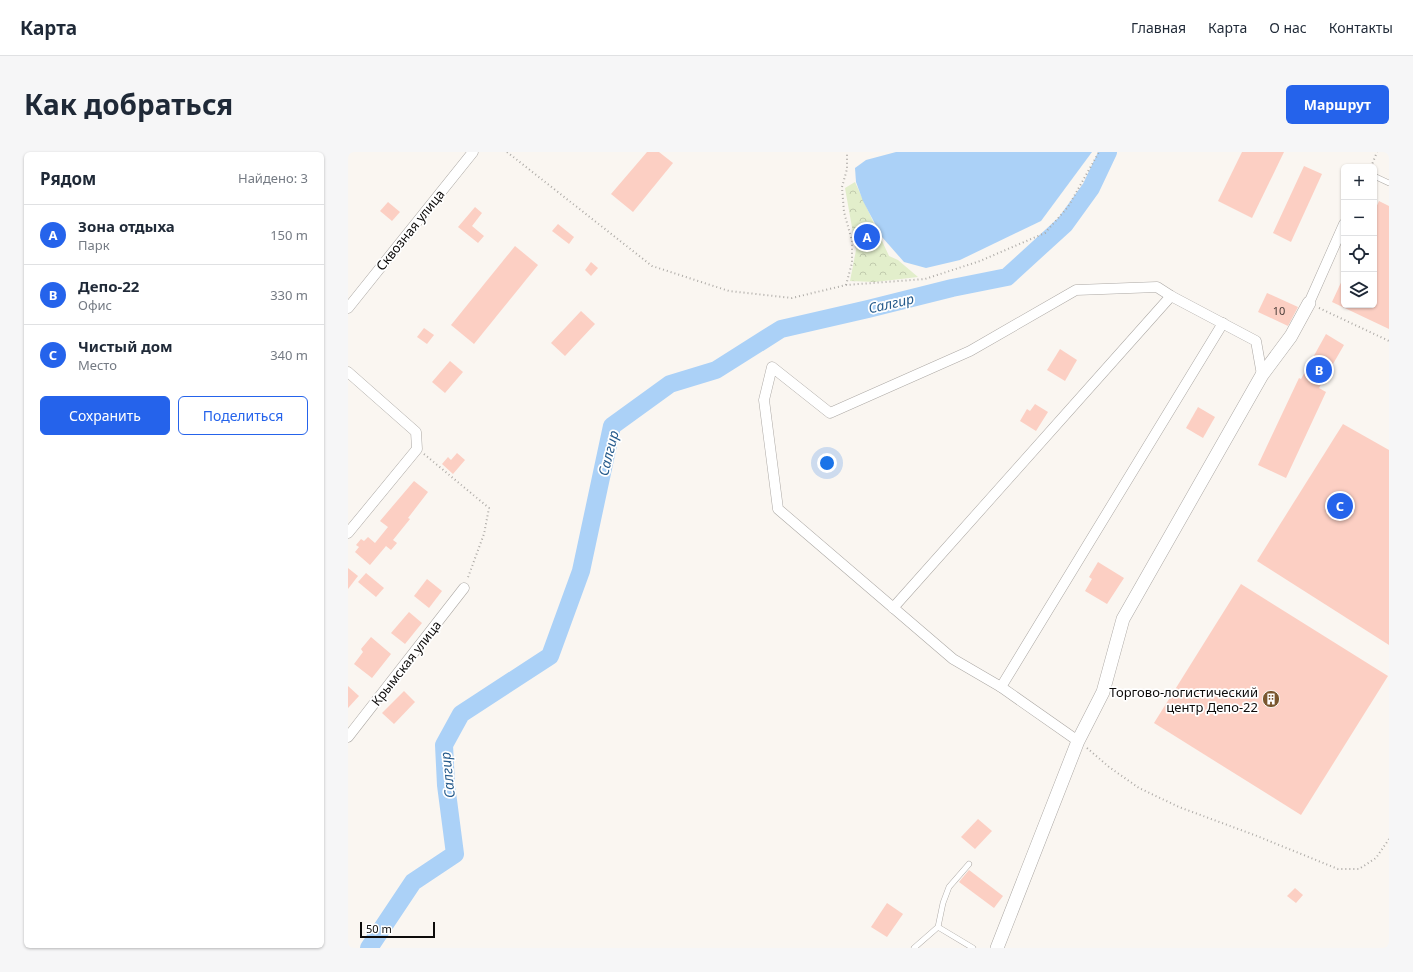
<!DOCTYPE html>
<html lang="ru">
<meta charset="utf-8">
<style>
body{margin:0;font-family:"Noto Sans",sans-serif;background:#f6f6f7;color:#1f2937}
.controls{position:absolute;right:12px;top:12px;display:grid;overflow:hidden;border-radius:6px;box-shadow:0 1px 3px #0004}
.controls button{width:36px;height:36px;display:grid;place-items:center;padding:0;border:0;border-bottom:1px solid #e0e1e3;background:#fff;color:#1f2937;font:20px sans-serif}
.scale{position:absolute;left:12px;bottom:10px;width:75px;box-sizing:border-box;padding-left:4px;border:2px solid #0d0b0a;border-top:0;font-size:11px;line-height:14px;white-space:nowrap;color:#0d0b0a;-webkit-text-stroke:3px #fff;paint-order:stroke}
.you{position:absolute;left:479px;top:311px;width:14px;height:14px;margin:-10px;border:3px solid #fff;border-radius:50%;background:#1a73e8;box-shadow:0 0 0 6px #1a73e833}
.badge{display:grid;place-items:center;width:26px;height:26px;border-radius:50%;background:#2563eb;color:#fff;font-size:13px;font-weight:700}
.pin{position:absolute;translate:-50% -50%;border:2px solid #fff;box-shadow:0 1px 4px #0006}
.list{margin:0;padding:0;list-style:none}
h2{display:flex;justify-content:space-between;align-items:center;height:52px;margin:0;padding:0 16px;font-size:17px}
h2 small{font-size:13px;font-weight:400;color:#747a83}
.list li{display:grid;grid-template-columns:26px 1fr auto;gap:12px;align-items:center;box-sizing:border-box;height:60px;padding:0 16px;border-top:1px solid #e0e1e3}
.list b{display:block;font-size:15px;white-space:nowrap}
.list p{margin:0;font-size:13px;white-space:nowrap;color:#747a83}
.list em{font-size:13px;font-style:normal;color:#747a83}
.actions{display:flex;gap:8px;padding:12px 16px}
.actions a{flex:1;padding:9px 0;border:1px solid #2563eb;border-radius:6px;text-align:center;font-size:14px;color:#2563eb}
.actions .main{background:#2563eb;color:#fff}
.icon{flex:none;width:22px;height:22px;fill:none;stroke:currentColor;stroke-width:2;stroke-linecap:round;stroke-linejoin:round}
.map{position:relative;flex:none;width:1041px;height:796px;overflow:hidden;border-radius:6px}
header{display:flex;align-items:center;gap:24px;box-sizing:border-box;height:56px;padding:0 20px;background:#fff;border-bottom:1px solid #e0e1e3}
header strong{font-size:19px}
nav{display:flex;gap:22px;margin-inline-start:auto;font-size:14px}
.intro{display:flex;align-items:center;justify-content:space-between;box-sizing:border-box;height:96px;padding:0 24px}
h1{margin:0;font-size:28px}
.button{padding:10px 18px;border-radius:6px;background:#2563eb;color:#fff;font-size:14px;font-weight:700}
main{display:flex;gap:24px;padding:0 24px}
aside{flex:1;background:#fff;border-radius:6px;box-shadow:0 1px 3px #0004}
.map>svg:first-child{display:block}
.park{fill:url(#park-crowns)}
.water{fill:#abd1f7}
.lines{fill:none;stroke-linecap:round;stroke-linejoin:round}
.river{stroke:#abd1f7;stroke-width:18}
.building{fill:#fccfc3}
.service-casing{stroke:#aca8a4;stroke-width:6}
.minor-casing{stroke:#aca8a4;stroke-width:11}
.tertiary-casing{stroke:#aca8a4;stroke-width:14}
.path{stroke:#aeaba7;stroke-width:2;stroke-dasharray:1 3;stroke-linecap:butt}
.service{stroke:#fff;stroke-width:5}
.minor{stroke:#fff;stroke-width:10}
.tertiary{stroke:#fff;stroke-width:13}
.labels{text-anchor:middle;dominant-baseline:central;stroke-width:3.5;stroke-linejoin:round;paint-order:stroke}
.number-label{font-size:11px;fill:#493c38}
.street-label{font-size:13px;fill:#0d0b0a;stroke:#fff}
.poi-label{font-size:13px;fill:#0d0b0a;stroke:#fff;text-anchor:end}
.water-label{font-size:14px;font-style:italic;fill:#265b8c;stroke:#fff}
</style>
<header>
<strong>Карта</strong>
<nav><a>Главная</a><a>Карта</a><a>О нас</a><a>Контакты</a></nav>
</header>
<div class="intro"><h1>Как добраться</h1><a class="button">Маршрут</a></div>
<main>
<aside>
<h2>Рядом<small>Найдено: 3</small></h2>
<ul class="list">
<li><span class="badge">A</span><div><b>Зона отдыха</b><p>Парк</p></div><em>150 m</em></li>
<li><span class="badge">B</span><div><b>Депо-22</b><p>Офис</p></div><em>330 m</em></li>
<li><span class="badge">C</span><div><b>Чистый дом</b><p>Место</p></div><em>340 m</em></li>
</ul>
<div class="actions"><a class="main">Сохранить</a><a>Поделиться</a></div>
</aside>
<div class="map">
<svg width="1041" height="796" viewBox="0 0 1041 796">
<defs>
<pattern id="park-crowns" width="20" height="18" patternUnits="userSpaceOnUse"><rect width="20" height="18" fill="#e2eecb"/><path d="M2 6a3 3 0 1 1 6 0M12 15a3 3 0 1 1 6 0" fill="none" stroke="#c1cbad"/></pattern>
</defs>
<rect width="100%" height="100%" fill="#faf6f1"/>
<polygon class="park" points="507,30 541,104 550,108 570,125 527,130 502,129 508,98 497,36"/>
<polygon class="water" points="548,0 744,0 693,69 612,108 578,116 556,110 534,85 515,49 508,30 507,16 518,8"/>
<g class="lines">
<polyline class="river" points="21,796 65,730 107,702 98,633 96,593 113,562 202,504 233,419 264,274 322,232 368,218 433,177 520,157 604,136 659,125 717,72 743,36 760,0"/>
</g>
<g class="building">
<polygon points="299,0 311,0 325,11 285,60 263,42"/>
<polygon points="894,0 936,0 904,66 870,49"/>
<polygon points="956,14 974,22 943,90 925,81"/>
<polygon points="1031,49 1041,54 1041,177 984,150 996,124 996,153 1026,153 1026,60"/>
<polygon points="40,50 52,60 44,69 32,59"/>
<polygon points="127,55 134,61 124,74 136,84 130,91 110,75"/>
<polygon points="210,72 226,85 221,92 204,79"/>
<polygon points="167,94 190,113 126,192 103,173"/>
<polygon points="243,110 250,116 243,124 237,118"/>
<polygon points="919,141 950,155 940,174 910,160"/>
<polygon points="233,159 247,172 217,204 203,191"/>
<polygon points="76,176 86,183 79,192 69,185"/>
<polygon points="978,182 996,193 971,236 978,240 938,326 910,313 951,226 953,227"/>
<polygon points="712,197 729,208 717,229 699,218"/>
<polygon points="102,209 115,220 97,241 84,230"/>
<polygon points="687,252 700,260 688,279 672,269 679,257 682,259"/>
<polygon points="850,255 867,265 855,286 838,276"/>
<polygon points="995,272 1041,298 1041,493 909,409"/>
<polygon points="109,301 117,308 105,322 94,312 100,305 103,308"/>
<polygon points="66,329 80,340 60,366 62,367 45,388 49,391 43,398 38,394 22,413 7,400 11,395 8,393 13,387 16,389 20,385 27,391 40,375 32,369"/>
<polygon points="750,410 776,426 759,452 737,439 744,427 741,425"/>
<polygon points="0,416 10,424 0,437"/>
<polygon points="18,421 36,436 28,445 10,430"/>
<polygon points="79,427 94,439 81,456 66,444"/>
<polygon points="893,432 1040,524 953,663 806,571"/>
<polygon points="61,460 74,471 57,492 43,481"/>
<polygon points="23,485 43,502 24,526 6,512 15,500 13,497"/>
<polygon points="0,534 11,544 0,556"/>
<polygon points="56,539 67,550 46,572 34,561"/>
<polygon points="630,667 644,679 627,697 613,685"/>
<polygon points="621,718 655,744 646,756 611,730"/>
<polygon points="947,736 955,743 948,751 939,744"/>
<polygon points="539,751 555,762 539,785 523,775"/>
</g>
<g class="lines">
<defs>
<g id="service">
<polyline points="1026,24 1041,31"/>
<polyline points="590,775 595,751 601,735 621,712"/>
<polyline points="566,796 590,775 625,796"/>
</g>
<g id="minor">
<polyline points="961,151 996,72"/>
<polyline points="0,156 125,0"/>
<polyline points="0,220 68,280 69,297 0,381"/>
<polyline points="545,456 823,144"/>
<polyline points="653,535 875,171"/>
<polyline points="0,585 116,436"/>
<polyline points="730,589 653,535 605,507 430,357 416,248 424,215 482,261 622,199 728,138 809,135 823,144 908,189 914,223"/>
</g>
<polyline id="tertiary" points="649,796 730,589 755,540 775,467 914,223 943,184 961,151"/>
</defs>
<use href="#service" class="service-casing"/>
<use href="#minor" class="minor-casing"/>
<use href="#tertiary" class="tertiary-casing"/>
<g class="path">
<polyline points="159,0 304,114 381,139 444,146 498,133 577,127 632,109 697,81 720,55 751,0"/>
<polyline points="1023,15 1029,0"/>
<polyline points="498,133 504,111 504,89 496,60 494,35 499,17 499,0"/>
<polyline points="971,156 1041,189"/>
<polyline points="76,302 141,356 136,382 119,428"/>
<polyline points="739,596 761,615 791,636 831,655 909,684 990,717 1011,717 1028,706 1041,687"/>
</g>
<use href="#service" class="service"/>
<use href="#minor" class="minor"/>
<use href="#tertiary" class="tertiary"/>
</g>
<defs>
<symbol id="building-disc" viewBox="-11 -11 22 22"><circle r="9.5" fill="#79562e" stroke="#fff"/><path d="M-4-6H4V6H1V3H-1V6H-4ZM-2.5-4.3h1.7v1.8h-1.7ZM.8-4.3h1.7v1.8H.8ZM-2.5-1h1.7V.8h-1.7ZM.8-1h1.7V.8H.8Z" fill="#fff"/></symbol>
</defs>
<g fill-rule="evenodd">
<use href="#building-disc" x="913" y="537" width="20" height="20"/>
</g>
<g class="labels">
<g class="number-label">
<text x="931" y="158">10</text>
</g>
<g class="street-label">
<text transform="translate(62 78) rotate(-51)">Сквозная улица</text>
<text transform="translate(58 511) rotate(-52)">Крымская улица</text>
</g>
<g class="poi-label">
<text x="910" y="540">Торгово-логистический<tspan x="910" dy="15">центр Депо-22</tspan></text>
</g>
<g class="water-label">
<text transform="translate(543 151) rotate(-13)">Салгир</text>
<text transform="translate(260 301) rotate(-76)">Салгир</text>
<text transform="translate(99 623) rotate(-96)">Салгир</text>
</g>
</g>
</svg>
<div class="controls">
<button>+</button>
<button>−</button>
<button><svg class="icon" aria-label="locate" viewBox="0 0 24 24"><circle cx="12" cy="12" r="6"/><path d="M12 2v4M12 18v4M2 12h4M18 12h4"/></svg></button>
<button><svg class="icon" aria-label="layers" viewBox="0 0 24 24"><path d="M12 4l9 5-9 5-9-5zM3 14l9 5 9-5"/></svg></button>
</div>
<div class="scale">50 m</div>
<div class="you"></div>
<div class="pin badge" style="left:519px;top:85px">A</div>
<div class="pin badge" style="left:971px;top:218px">B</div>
<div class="pin badge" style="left:992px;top:354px">C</div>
</div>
</main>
